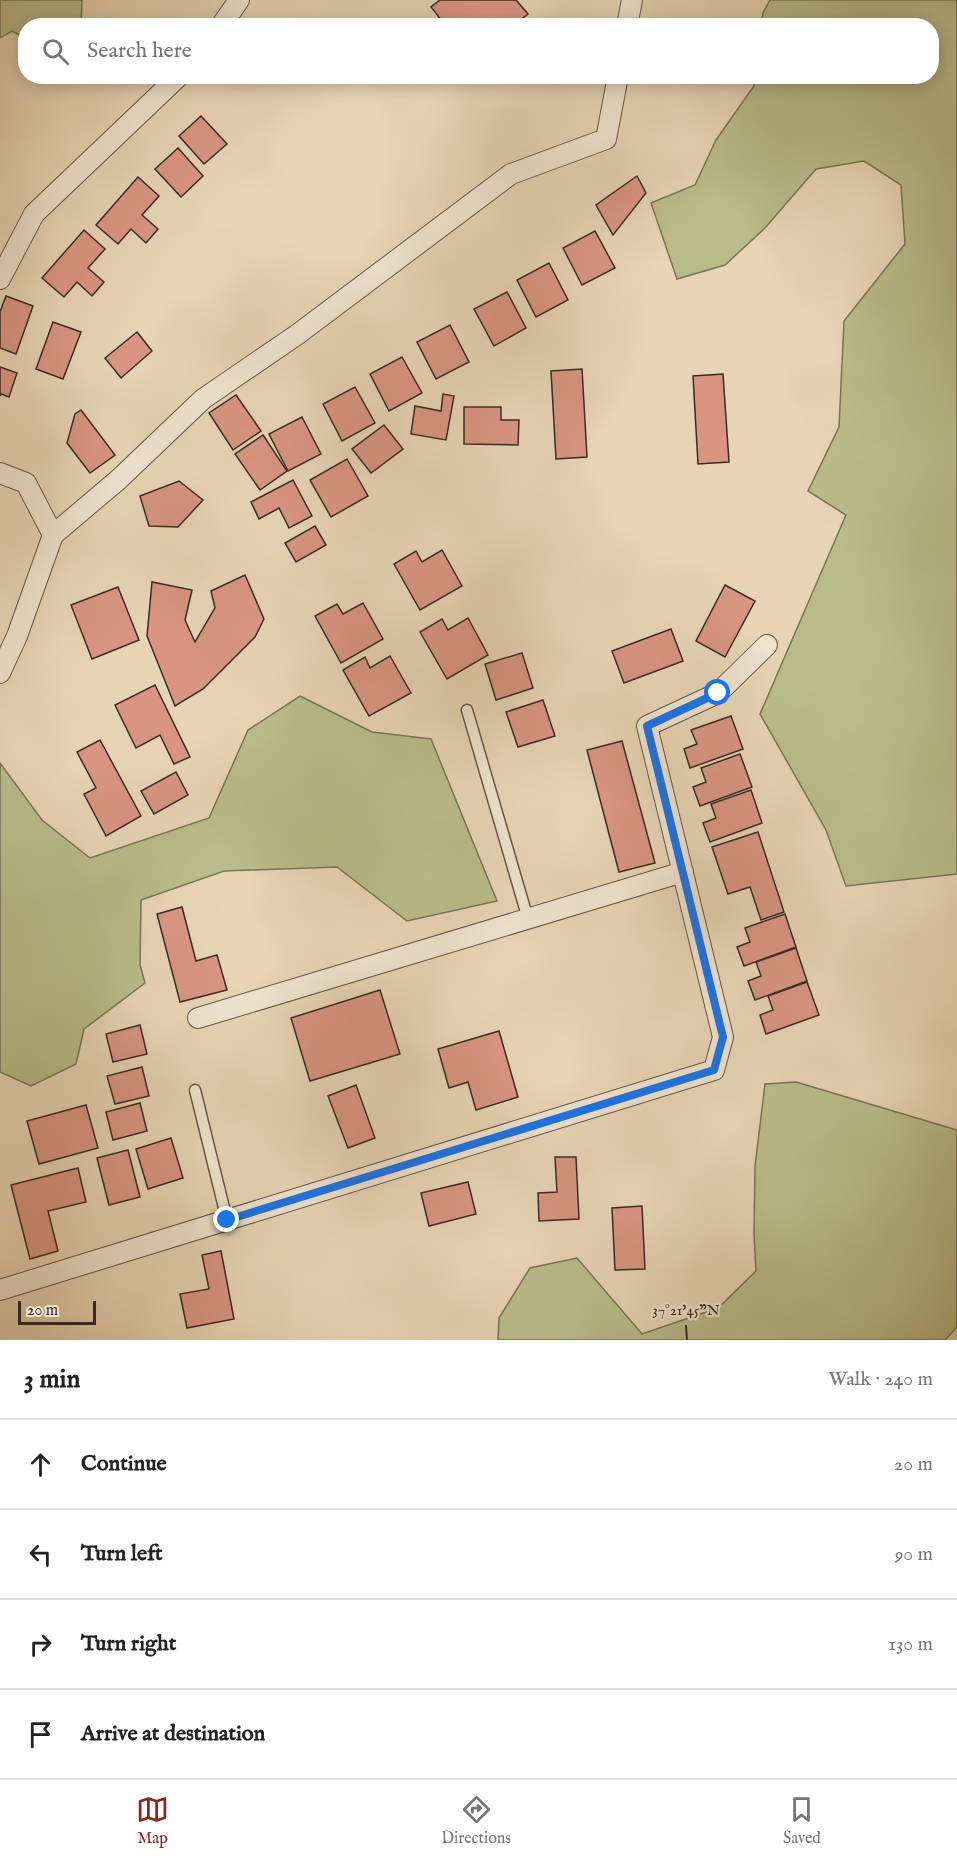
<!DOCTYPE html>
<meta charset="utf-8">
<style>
body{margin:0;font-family:"IM FELL English",serif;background:#f6f6f6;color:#222}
.scale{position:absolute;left:18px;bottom:15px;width:78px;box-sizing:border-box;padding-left:6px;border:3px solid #392b24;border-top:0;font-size:16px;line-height:21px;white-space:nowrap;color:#392b24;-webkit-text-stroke:4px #efe3ce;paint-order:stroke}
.stop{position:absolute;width:18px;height:18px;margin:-14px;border:4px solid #1a73e8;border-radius:50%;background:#fff}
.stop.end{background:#1a73e8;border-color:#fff;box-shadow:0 2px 6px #0008}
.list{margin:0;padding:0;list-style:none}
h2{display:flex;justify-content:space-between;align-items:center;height:78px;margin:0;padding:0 24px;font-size:26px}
h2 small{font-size:20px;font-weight:400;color:#767676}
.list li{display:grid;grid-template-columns:39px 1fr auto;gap:18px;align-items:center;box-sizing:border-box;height:90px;padding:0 24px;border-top:2px solid #e0e0e0}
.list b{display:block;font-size:22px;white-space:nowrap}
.list em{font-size:20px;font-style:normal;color:#767676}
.icon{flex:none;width:33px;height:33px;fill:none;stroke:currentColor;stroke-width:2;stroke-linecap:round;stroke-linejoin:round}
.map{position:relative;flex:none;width:957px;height:1340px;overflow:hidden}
.search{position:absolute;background:#fff;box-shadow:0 3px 15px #0003;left:18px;right:18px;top:18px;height:66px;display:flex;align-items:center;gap:15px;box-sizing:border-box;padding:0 21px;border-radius:24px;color:#767676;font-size:22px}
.sheet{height:438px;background:#fff}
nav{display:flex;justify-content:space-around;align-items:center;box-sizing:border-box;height:84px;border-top:2px solid #e0e0e0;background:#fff;font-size:16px;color:#767676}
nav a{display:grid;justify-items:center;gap:3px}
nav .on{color:#8f2418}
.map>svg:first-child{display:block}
.green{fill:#b9bc8a;stroke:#797457;stroke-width:1.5}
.building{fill:#d99582;stroke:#392b24;stroke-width:1.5}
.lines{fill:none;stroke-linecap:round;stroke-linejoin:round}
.service-casing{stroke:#645548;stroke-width:13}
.minor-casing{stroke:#645548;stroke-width:22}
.service{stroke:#efe3ce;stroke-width:10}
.minor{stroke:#efe3ce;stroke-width:20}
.route{stroke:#1a73e8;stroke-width:8}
.ticks{fill:none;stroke:#392b24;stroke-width:2}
.ticks-label{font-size:15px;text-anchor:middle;fill:#392b24;stroke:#efe3ce;stroke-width:4.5;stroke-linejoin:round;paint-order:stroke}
</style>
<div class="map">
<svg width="957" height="1340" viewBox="0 0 957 1340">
<rect width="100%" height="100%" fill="#e7d4b4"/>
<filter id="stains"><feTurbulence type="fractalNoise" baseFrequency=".00333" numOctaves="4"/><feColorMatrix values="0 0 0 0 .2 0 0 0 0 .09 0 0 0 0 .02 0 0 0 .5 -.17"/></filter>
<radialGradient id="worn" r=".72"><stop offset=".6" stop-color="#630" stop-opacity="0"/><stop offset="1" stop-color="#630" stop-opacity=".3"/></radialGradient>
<g class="green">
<polygon points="0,0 82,0 81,25 26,26 25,38 12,31 0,38"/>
<polygon points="770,0 957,0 957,874 846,886 826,830 760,714 846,515 808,491 839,427 844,321 905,244 901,185 864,161 816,169 765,228 725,265 677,279 651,203 695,185 716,140 754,86 755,77 932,76 932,26 761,25 763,13"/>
<polygon points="300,696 372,732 431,739 497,901 407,921 337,867 224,871 141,900 140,965 145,983 84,1029 76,1064 31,1086 0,1072 0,763 42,820 90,858 209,818 248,730"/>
<polygon points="796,1082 957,1130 957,1327 945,1340 498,1340 499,1318 530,1268 577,1258 642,1334 718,1308 756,1271 754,1234 755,1166 765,1084"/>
</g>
<g class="building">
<polygon points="440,0 516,0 528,14 513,26 446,26 431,7"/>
<polygon points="201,116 227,144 204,164 179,136"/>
<polygon points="178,148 203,176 181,197 155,169"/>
<polygon points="637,176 646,193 613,235 596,205"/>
<polygon points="138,177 159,196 142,215 158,229 146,243 131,229 118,244 96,225"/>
<polygon points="84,230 105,249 88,268 104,282 92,296 77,282 64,297 42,278"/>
<polygon points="595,231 615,268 582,285 563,248"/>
<polygon points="549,263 568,300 536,317 517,280"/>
<polygon points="507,292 526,328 494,346 474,309"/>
<polygon points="6,296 33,306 16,354 0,348 0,312"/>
<polygon points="53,322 81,332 63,379 36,369"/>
<polygon points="450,325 469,362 436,379 417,342"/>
<polygon points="137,332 152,351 121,378 105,358"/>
<polygon points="402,357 422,393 389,411 370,374"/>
<polygon points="0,367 17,373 9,397 1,394 0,396"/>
<polygon points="582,369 587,457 556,459 551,371"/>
<polygon points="723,374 729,462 698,464 693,376"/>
<polygon points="355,387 375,423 342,441 323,404"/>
<polygon points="443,394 454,396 446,440 411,434 415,406 441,411"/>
<polygon points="236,395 261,431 233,450 209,413"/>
<polygon points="464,407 501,407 501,420 519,420 518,445 464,444"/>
<polygon points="81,410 115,455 90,473 67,443 75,414"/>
<polygon points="302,417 321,454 288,471 269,434"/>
<polygon points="384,425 403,449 371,473 352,449"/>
<polygon points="263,435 287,471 260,490 235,454"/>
<polygon points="347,459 368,496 331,517 310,480"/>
<polygon points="293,480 312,516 289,528 279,508 259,519 251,502"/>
<polygon points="179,481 203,500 178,527 149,526 140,496"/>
<polygon points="315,526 326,545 296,562 285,543"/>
<polygon points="442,550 462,586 420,610 394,564 416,551 422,562"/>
<polygon points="245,575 264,619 255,637 203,689 175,706 147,636 152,582 192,590 185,620 195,642 215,608 211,591"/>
<polygon points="725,585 755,601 725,657 696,641"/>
<polygon points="118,587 139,640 92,659 71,605"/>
<polygon points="363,603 383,639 341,663 315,616 337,604 343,614"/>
<polygon points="468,618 488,655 447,679 420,632 442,619 448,630"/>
<polygon points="671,629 683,661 624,683 612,651"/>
<polygon points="522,653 533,688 496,700 485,664"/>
<polygon points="390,656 411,693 369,716 343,670 365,657 370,668"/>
<polygon points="155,685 190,757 174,764 160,735 136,748 115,705"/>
<polygon points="543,700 555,736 518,747 506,712"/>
<polygon points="731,716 743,749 690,768 684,749 697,744 691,730"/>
<polygon points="100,740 141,816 106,836 84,794 96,788 77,752"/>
<polygon points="622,741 655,863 619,872 587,750"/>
<polygon points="740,754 752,787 700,806 693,787 706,782 701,768"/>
<polygon points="176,772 188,795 154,814 141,791"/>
<polygon points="751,790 762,823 710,842 703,823 716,818 711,804"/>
<polygon points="758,832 784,912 761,920 750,887 728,894 712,847"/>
<polygon points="182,907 196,961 217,955 227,990 180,1002 157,914"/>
<polygon points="785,914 796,947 744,966 737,947 750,942 745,928"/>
<polygon points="796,948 807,981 755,1000 748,981 761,976 756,962"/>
<polygon points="807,982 819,1015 766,1034 760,1015 773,1010 768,996"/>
<polygon points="380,990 400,1054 310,1081 291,1018"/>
<polygon points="140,1025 147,1054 113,1062 106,1034"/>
<polygon points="499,1031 518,1097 476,1110 468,1082 449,1088 438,1049"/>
<polygon points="142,1067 149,1096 115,1104 107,1076"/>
<polygon points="356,1085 375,1138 348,1148 328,1096"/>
<polygon points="140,1103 147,1131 113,1140 106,1112"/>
<polygon points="86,1105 98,1148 39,1164 27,1121"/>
<polygon points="171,1138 183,1178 148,1189 136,1149"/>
<polygon points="128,1150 140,1197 109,1205 97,1158"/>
<polygon points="555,1157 576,1157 579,1219 539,1221 538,1193 557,1192"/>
<polygon points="78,1168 86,1202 48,1211 58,1251 30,1259 11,1185"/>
<polygon points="468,1182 476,1214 429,1226 421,1193"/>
<polygon points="642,1206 645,1269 615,1270 612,1208"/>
<polygon points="221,1251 234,1319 187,1328 180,1294 209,1289 202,1255"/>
</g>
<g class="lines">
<defs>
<g id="service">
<polyline points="467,710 528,919"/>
<polyline points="195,1090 227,1220"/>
</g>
<g id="minor">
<polyline points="221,26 239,0"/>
<polyline points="627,26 632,0"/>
<polyline points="0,279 34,214 179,76"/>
<polyline points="0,473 26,483 53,535 17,636 0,673"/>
<polyline points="53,535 118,480 203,399 298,334 511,174 606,139 618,76"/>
<polyline points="198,1018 683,872"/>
<polyline points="0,1290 714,1070 723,1037 647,726 718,693 767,645"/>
</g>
</defs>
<use href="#service" class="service-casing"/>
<use href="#minor" class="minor-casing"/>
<use href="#service" class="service"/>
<use href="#minor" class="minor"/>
</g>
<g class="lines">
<polyline class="route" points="227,1220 714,1070 723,1037 647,726 718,693"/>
</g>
<path class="ticks" d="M 686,1325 L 687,1340"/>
<g class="ticks-label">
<text x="686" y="1315">37°21'45"N</text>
</g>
<rect width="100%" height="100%" filter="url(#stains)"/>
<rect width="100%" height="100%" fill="url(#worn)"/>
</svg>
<div class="scale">20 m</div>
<div class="stop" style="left:718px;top:693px"></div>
<div class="stop end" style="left:227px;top:1220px"></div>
<div class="search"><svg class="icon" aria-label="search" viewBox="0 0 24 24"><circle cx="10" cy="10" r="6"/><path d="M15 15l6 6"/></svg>Search here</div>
</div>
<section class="sheet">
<h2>3 min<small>Walk · 240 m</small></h2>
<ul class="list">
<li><svg class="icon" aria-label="ahead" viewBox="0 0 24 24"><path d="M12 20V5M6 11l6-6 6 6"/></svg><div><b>Continue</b></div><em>20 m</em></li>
<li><svg class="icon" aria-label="left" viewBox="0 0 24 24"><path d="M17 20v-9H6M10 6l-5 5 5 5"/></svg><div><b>Turn left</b></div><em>90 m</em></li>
<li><svg class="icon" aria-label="right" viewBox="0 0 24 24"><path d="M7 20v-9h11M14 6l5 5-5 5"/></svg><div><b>Turn right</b></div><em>130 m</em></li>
<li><svg class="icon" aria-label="arrive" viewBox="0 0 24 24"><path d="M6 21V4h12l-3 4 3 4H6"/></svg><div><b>Arrive at destination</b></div></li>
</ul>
</section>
<nav>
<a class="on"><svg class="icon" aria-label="map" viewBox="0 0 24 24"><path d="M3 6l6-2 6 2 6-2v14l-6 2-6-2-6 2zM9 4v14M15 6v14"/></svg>Map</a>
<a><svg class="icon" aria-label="directions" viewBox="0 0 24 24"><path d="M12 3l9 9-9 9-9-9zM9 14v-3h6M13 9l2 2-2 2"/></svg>Directions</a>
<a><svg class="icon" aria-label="saved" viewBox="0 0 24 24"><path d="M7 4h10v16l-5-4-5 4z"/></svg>Saved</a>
</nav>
